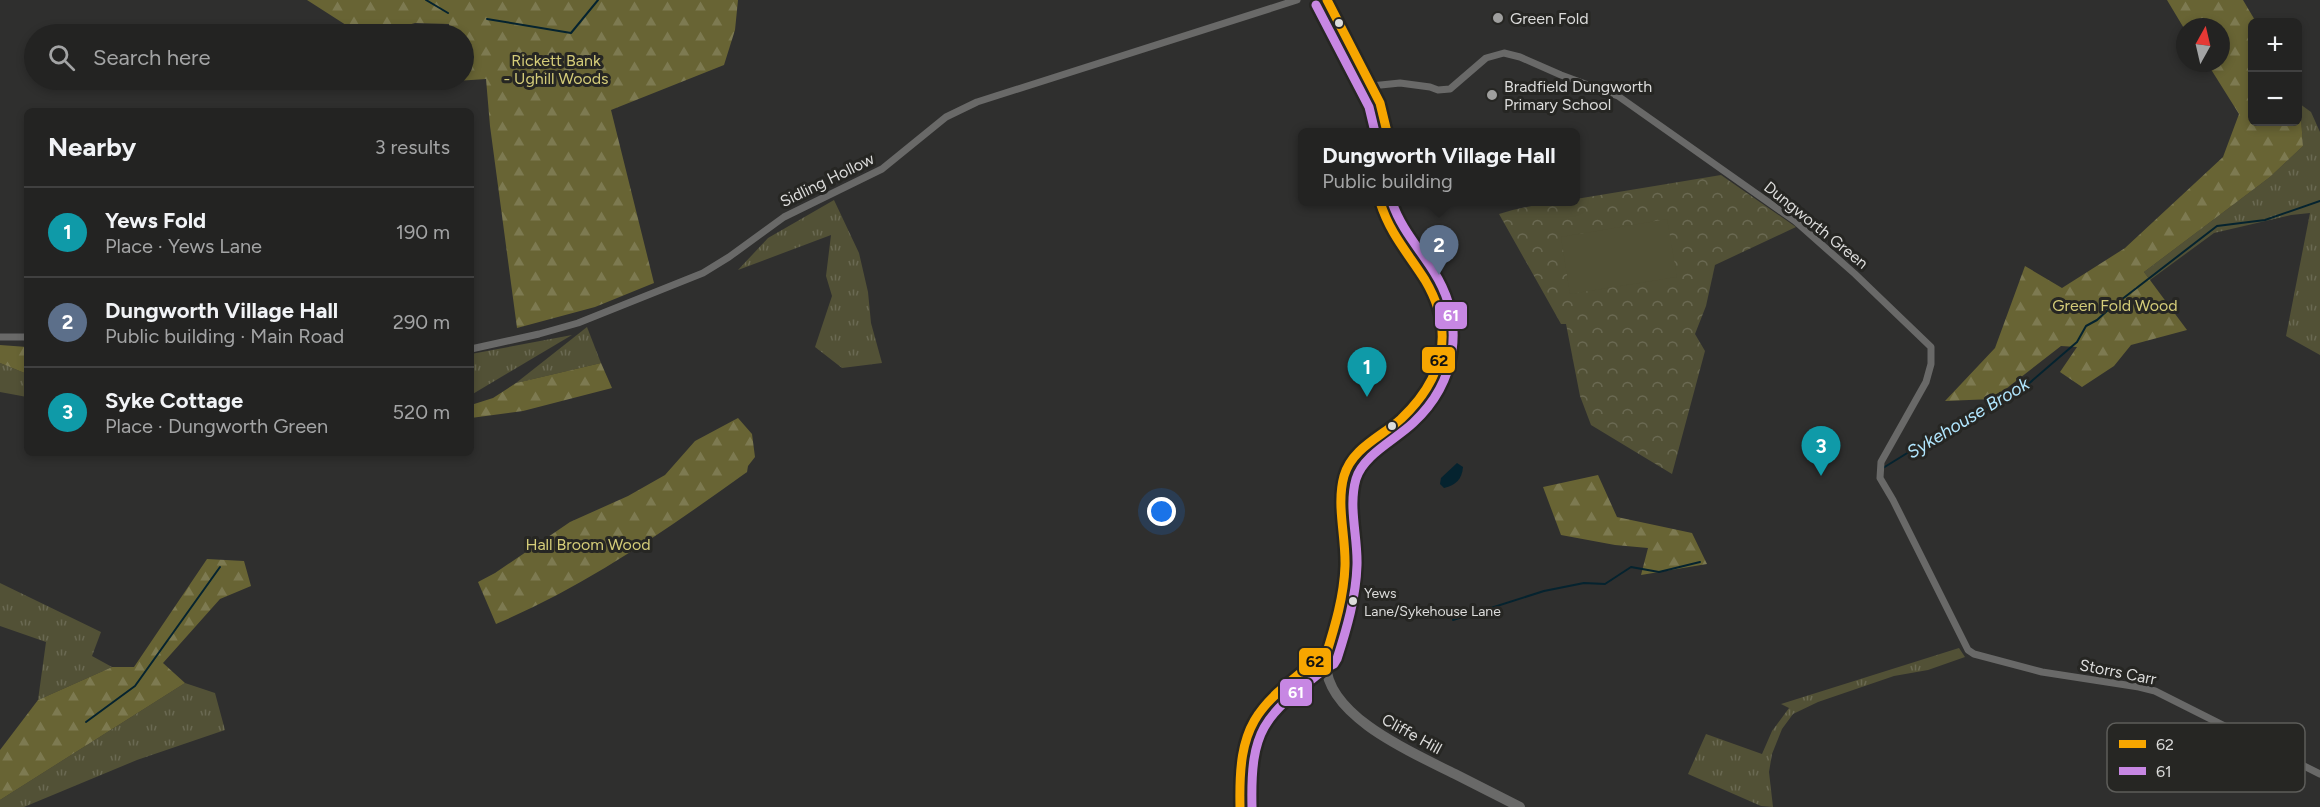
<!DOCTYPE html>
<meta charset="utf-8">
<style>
body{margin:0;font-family:Figtree,sans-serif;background:#2f2f2f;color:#f1f3f6}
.controls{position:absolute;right:18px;top:18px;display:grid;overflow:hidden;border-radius:9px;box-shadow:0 3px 9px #0003}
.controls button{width:54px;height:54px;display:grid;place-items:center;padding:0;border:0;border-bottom:2px solid #404040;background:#232322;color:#f1f3f6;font:30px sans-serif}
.compass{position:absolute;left:2176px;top:18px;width:54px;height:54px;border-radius:50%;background:#232322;box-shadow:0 3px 9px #0003;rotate:8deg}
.you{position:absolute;left:1162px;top:512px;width:21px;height:21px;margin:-15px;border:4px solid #fff;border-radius:50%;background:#1a73e8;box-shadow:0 0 0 9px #1a73e833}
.badge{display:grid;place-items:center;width:39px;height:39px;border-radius:50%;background:#9f9f9e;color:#fff;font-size:20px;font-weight:700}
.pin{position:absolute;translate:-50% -50px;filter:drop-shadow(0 2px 3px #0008)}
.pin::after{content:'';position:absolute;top:32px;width:21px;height:18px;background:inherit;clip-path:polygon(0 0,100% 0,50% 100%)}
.popup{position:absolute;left:1298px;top:128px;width:282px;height:78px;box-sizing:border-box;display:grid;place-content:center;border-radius:9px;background:#232322;filter:drop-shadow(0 2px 4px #0005);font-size:20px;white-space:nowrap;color:#a3a4a5}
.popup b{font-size:22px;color:#f1f3f6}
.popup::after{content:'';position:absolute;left:50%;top:100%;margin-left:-12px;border:12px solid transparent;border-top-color:#232322}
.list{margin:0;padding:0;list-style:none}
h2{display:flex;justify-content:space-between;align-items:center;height:78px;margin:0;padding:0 24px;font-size:26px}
h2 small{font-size:20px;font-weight:400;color:#a3a4a5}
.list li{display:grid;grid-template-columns:39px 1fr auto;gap:18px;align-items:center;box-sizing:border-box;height:90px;padding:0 24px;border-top:2px solid #404040}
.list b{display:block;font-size:22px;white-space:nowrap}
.list p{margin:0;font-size:20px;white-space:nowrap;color:#a3a4a5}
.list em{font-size:20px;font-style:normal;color:#a3a4a5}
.icon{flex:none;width:33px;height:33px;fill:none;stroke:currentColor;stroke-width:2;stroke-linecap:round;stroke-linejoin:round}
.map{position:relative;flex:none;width:2320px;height:807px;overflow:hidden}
.search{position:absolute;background:#232322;box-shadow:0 3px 9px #0003;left:24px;top:24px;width:450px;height:66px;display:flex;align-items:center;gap:15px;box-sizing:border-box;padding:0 21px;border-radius:33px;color:#a3a4a5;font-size:22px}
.panel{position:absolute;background:#232322;box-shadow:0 3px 9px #0003;left:24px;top:108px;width:450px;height:348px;border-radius:9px}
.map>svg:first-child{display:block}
.grass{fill:url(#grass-tufts)}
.forest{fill:url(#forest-firs)}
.park{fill:url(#park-crowns)}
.garden{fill:#525136}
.water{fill:#05232f}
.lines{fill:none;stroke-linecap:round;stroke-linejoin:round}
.stream{stroke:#05232f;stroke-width:2}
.street{stroke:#696968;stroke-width:7}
.secondary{stroke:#696968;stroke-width:10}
.bus-1-casing{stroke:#262623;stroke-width:14}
.bus-2-casing{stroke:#262623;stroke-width:14}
.bus-1{stroke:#f7a600;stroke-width:9}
.bus-2{stroke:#c787e3;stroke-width:9}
.poi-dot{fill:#9f9f9e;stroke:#262623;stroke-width:2}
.bus-dot{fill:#dcdcdb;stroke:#262623;stroke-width:2}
.labels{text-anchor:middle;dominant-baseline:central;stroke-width:6;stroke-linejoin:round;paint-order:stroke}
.bus-label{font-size:14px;fill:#dcdcdb;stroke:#262623;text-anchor:start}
.poi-label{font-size:16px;fill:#dcdcdb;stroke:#262623;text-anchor:start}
.park-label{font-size:16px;fill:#d4cc79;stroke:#262623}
.street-label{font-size:16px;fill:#dcdcdb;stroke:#262623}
.water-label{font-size:18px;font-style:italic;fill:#b1e6fe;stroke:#262623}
.key{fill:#262623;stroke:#5d5d5a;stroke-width:1.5}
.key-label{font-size:16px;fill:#dcdcdb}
.line-badge{stroke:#262623;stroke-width:2}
.badge-label{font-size:16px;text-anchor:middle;font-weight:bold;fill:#fff}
.pale-badge-label{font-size:16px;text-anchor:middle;font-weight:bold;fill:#111}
</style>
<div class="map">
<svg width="2320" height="807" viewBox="0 0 2320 807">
<defs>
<pattern id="grass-tufts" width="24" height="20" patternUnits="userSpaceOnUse" patternTransform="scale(1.5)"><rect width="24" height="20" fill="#525136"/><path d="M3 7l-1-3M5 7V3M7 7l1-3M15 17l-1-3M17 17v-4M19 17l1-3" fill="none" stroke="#6a6952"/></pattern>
<pattern id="forest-firs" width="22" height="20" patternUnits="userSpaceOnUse" patternTransform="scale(1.5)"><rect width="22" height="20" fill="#686434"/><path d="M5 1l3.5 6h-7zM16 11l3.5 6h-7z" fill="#7d7a51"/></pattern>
<pattern id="park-crowns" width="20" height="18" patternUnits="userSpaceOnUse" patternTransform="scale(1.5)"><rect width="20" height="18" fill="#525136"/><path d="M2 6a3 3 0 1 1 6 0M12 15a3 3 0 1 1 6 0" fill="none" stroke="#6a6952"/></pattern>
</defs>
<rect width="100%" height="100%" fill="#2f2f2e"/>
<g class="grass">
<polygon points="2300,104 2311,112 2320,132 2320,355 2286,336 2310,213 2291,215 2214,233 2150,280 2144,272 2270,177 2303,146"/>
<polygon points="834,200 859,253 868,292 871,323 882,363 842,368 815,347 832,296 826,276 831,235 738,270 768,238"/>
<polygon points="587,327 601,363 516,383"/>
<polygon points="572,335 471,395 471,354"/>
<polygon points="0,363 27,374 27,397 0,392"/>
<polygon points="0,583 101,632 92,656 112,667 38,700 46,642 0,626"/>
<polygon points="1959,648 1965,657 1928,670 1894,676 1818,702 1793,714 1782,729 1772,754 1769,772 1773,807 1761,806 1688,774 1706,734 1762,754 1772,731 1789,708 1781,704"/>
<polygon points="185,683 215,693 225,730 137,760 24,807 0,807 0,800"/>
</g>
<g class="forest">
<polygon points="307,0 738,0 735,30 724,65 611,110 654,283 595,307 517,328 490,126 486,79 456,81 456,80 464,80 464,34 450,34 449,24 415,23 376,34 360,34"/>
<polygon points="2167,0 2243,0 2256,22 2252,22 2252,122 2298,122 2298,99 2300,104 2303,146 2270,177 2144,272 2187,330 2131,345 2114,366 2082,387 2060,372 2077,347 2061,346 1993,399 1945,401 1995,348 2025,266 2062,288 2125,248 2223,157 2239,114 2207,63 2221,63 2221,27 2185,27 2185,30"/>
<polygon points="0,345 27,347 27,374 0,363"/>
<polygon points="601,363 612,388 523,411 471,418 471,405 493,398 516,383"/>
<path d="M 738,418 L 752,434 L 755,457 L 748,466 L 747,472 C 669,528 586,586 496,624 L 478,582 L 495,573 L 570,522 L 628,496 L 665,475 L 695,441 Z"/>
<polygon points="1598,475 1617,517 1692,533 1707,564 1641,575 1648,548 1615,545 1561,535 1543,487"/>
<polygon points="207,559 244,561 251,586 220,599 163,663 185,683 0,800 0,750 38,700 112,667 134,667"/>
</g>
<path class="park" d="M 1721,175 L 1796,227 L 1715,265 L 1706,306 L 1695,334 L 1705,351 L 1672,474 L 1591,425 L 1580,396 L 1566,324 L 1561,324 L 1499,214 C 1525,206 1549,202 1576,202 L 1576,199 Z"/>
<polygon class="garden" points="1667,219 1677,277 1570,294 1561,237"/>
<path class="water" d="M 1457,463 L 1463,467 C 1462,479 1456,485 1444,488 L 1440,484 L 1441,478 Z"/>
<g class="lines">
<g class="stream">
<polyline points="426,0 448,13"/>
<polyline points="487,19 571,33 598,0"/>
<polyline points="1883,468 1964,418 1993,407 2019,392 2077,342 2086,326 2097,320 2108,310 2217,226 2265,220 2320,201"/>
<polyline points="1453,620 1544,591 1584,583 1605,584 1631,567 1659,572 1700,562"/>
<polyline points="86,722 135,686 220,567"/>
</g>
<g class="street">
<polyline points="1371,86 1400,83 1430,87 1438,90 1450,89 1486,58 1504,53 1520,57 1561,75 1618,96 1795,221 1855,274 1931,347 1931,364 1926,382 1881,462 1880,478 1893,500 1968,650 1974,654 2042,672 2139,687 2155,691 2320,774"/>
<polyline points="0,337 27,337"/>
<polyline points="471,349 539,334 578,323 703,273 729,257 784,217 882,169 946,117 977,102 1297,0"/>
<path d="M 1240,807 C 1239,779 1240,746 1253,720 C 1263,700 1302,672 1320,657 L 1326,655"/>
</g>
<g class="secondary">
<polyline points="1327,0 1380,103 1387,132"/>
<path d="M 1380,202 C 1392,258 1451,281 1442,348 C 1437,386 1412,413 1382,434 C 1372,441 1361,447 1353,456 C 1330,487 1346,528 1345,562 C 1344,582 1341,602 1337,621 C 1333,635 1325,650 1326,664 C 1327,717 1415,754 1455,774 C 1477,785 1498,796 1520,807"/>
</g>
<defs>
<g id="bus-1">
<polyline points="1327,0 1380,103 1387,132"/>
<path d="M 1240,807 C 1238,720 1257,708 1320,657 L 1326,655 C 1335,626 1344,596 1345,566 C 1346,536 1336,505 1344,476 C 1352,448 1381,437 1401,419 C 1443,379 1456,332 1425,280 C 1408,253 1390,234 1380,202"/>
</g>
<g id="bus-2">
<polyline points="1316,5 1369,107 1375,132"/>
<path d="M 1252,807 C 1250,725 1266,716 1326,668 L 1334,664 L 1337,659 C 1347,628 1356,597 1357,565 C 1358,537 1348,507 1356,479 C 1363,455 1395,440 1413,423 C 1457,382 1466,323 1434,272 C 1419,248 1401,229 1392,202"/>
</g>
</defs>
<use href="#bus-1" class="bus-1-casing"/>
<use href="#bus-2" class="bus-2-casing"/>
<use href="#bus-1" class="bus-1"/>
<use href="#bus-2" class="bus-2"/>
</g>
<g class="poi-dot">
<circle cx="1498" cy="18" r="6"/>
<circle cx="1492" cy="95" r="6"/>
</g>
<g class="bus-dot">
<circle cx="1339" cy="23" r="5"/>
<circle cx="1392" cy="426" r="5"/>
<circle cx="1353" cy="601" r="5"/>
</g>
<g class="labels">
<g class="bus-label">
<text x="1364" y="593">Yews<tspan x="1364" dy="18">Lane/Sykehouse Lane</tspan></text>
</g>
<g class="poi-label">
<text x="1510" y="18">Green Fold</text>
<text x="1504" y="86">Bradfield Dungworth<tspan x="1504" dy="18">Primary School</tspan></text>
</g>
<g class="park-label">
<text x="556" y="60">Rickett Bank<tspan x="556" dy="18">- Ughill Woods</tspan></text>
<text x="2115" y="305">Green Fold Wood</text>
<text x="588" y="544">Hall Broom Wood</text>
</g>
<g class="street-label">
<text transform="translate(827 180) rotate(-26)">Sidling Hollow</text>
<text transform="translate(1816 225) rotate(39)">Dungworth Green</text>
<text transform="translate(2118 672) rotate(11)">Storrs Carr</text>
<text transform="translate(1412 734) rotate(29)">Cliffe Hill</text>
</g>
<g class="water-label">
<text transform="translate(1968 418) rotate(-31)">Sykehouse Brook</text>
</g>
</g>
<rect x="2107" y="723" width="198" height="69" rx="9" class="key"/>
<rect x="2119" y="740" width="27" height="8" fill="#f7a600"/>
<rect x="2119" y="767" width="27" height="8" fill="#c787e3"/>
<g class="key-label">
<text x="2156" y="750">62</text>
<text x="2156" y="777">61</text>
</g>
<g class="line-badge">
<rect x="1434" y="301" width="34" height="29" rx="6" fill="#c787e3"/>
<rect x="1421" y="346" width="35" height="28" rx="6" fill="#f7a600"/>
<rect x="1298" y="647" width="34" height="29" rx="6" fill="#f7a600"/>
<rect x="1279" y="678" width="34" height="29" rx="6" fill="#c787e3"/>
</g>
<g class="badge-label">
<text x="1451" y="321">61</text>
<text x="1296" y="698">61</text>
</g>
<g class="pale-badge-label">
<text x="1439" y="366">62</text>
<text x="1315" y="667">62</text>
</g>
</svg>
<div class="controls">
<button>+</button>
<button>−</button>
</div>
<svg class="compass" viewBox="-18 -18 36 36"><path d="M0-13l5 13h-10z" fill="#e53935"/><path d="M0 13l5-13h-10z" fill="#a3a4a5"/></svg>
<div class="you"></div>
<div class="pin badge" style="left:1367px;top:397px;background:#0f9aa8">1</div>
<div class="pin badge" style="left:1439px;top:275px;background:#5c6f8a">2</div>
<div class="popup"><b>Dungworth Village Hall</b>Public building</div>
<div class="pin badge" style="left:1821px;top:476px;background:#0f9aa8">3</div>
<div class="search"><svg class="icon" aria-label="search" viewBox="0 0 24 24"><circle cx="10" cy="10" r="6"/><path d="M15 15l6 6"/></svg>Search here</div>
<section class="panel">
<h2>Nearby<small>3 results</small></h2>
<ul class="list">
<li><span class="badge" style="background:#0f9aa8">1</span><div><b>Yews Fold</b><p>Place · Yews Lane</p></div><em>190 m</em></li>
<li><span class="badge" style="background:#5c6f8a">2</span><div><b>Dungworth Village Hall</b><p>Public building · Main Road</p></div><em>290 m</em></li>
<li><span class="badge" style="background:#0f9aa8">3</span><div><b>Syke Cottage</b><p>Place · Dungworth Green</p></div><em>520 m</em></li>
</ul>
</section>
</div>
